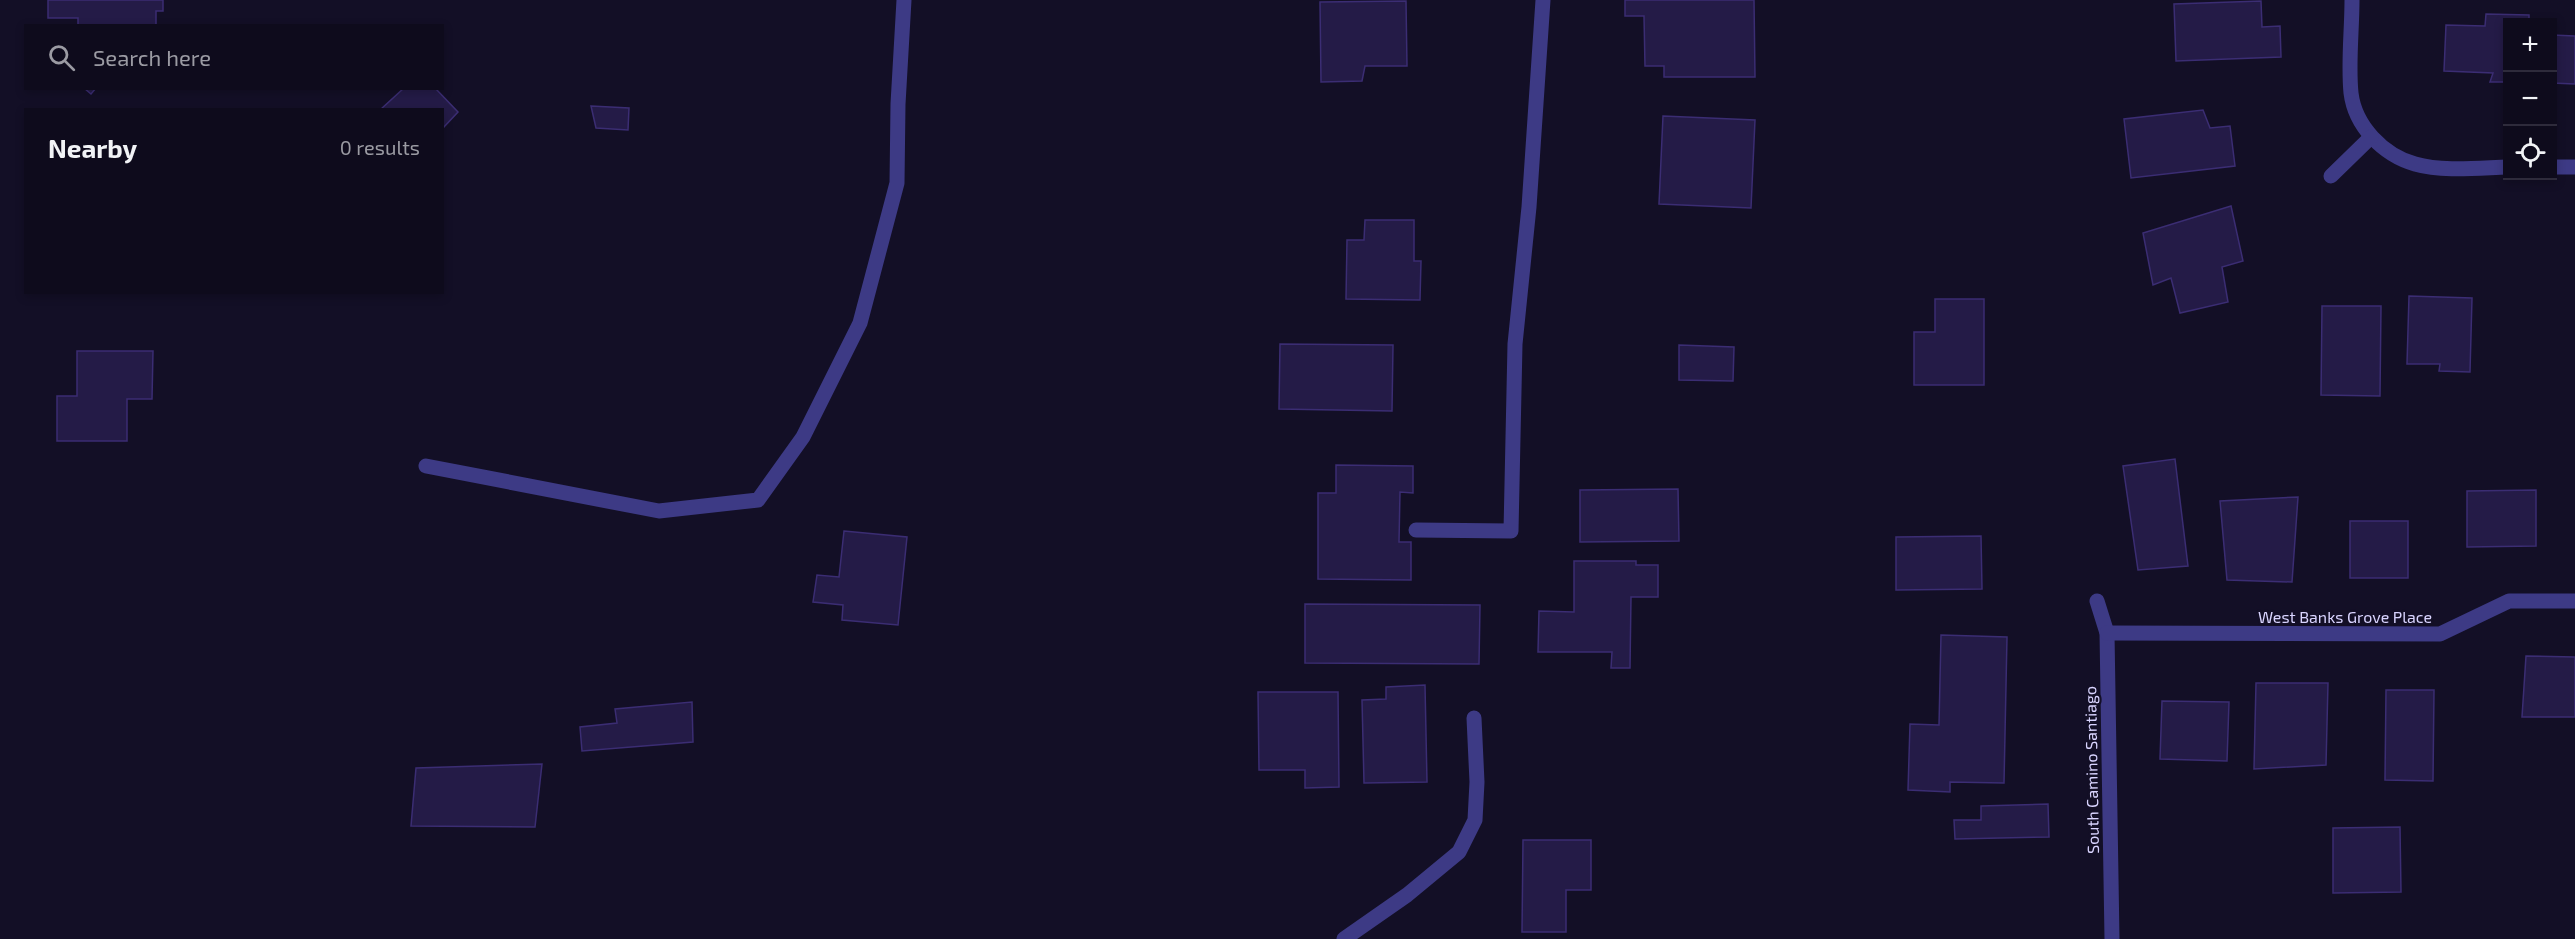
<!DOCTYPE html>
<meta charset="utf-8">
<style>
body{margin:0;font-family:"Exo 2",sans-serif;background:#171425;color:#f1f3f6}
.controls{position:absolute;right:18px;top:18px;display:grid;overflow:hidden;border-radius:0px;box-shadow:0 3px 9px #0003}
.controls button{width:54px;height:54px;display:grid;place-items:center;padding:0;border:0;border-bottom:2px solid #2e2b3b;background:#0e0b1c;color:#f1f3f6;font:30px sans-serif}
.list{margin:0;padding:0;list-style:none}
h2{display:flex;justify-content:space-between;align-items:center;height:78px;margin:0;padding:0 24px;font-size:26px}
h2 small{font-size:20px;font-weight:400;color:#9b9ba3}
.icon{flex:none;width:33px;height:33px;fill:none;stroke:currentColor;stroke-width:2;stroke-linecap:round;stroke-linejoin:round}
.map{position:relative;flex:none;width:2575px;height:939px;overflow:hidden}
.search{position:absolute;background:#0e0b1c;box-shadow:0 3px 9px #0003;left:24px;top:24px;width:420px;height:66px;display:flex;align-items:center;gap:15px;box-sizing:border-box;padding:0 21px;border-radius:0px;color:#9b9ba3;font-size:22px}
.panel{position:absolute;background:#0e0b1c;box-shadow:0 3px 9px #0003;left:24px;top:108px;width:420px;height:186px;border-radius:0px}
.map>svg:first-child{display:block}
.building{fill:#241b47;stroke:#3b2d73;stroke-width:1.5}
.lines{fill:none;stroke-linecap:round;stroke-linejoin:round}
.service{stroke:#3d3a85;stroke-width:15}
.minor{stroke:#3d3a85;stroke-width:15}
.labels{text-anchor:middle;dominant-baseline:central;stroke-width:4.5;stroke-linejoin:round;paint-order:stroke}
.street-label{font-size:16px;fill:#d9d4ff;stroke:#130f26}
</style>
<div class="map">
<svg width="2575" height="939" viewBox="0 0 2575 939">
<rect width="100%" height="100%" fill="#130f26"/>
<g class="building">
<polygon points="48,0 163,0 163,11 156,11 156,26 78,26 78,18 48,18"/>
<polygon points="1625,0 1754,0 1755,77 1664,77 1664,66 1645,66 1644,16 1625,16"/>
<polygon points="1406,1 1407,66 1365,66 1362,81 1321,82 1320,2"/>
<polygon points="2261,1 2262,27 2280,26 2281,57 2176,61 2174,4"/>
<polygon points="2486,14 2529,15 2529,22 2508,22 2508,82 2490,82 2493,73 2444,71 2446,25 2485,26"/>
<polygon points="2552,35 2575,36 2575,84 2552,83"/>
<polygon points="84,88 96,88 91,94"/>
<polygon points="404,88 435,88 458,112 442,129 442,110 380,110"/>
<polygon points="591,106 629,108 628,130 596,128"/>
<polygon points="2203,110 2210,128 2230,126 2235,166 2131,178 2124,119"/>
<polygon points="1663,116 1755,120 1751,208 1659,204"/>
<polygon points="2231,206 2243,261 2222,267 2228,302 2180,313 2171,278 2153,285 2143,233"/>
<polygon points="1365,220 1414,220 1414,261 1421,261 1420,300 1346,299 1347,240 1364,240"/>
<polygon points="2409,296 2472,298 2470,372 2439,371 2440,364 2407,364"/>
<polygon points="1935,299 1984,299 1984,385 1914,385 1914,332 1935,332"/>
<polygon points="2322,306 2381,306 2380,396 2321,395"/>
<polygon points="1280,344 1393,345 1392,411 1279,409"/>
<polygon points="1679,345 1734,347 1733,381 1679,380"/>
<polygon points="77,351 153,351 152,399 127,399 127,441 57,441 57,396 77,396"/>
<polygon points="2175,459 2188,566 2138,570 2123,466"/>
<polygon points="1336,465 1413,466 1413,493 1400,492 1399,542 1411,542 1411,580 1318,579 1318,493 1336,493"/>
<polygon points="1678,489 1679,541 1580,542 1580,490"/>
<polygon points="2536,490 2536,546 2467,547 2467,491"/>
<polygon points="2298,497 2292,582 2227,580 2220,501"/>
<rect x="2350" y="521" width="58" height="57"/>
<polygon points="844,531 907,537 898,625 842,620 843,605 813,602 817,575 839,577"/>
<polygon points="1981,536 1982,589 1896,590 1896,537"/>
<polygon points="1574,561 1636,561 1636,565 1658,565 1658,597 1631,597 1630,668 1611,668 1612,652 1538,652 1539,611 1574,612"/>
<polygon points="1305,604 1480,605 1479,664 1305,663"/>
<polygon points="1941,635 2007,637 2004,783 1950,782 1950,792 1908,790 1910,724 1939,725"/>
<polygon points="2526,656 2575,657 2575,717 2522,717"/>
<polygon points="2256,683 2328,683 2326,765 2254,769"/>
<polygon points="1425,685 1427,782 1364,783 1362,700 1386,699 1386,687"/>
<polygon points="2386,690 2434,690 2433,781 2385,780"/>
<polygon points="1258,692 1338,692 1339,787 1305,788 1305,770 1259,770"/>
<polygon points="2162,701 2229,702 2227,761 2160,759"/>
<polygon points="692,702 693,742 582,751 580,727 617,723 615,709"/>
<polygon points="542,764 535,827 411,826 416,768"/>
<polygon points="2048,804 2049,837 1955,839 1954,820 1981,820 1981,806"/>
<polygon points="2400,827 2401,892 2333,893 2333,828"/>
<polygon points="1523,840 1591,840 1591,890 1566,890 1566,932 1522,932"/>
</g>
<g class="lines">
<g class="service">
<polyline points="426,466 659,511 758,500 803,437 860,323 897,183 898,104 904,0"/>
<polyline points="1344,939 1407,895 1459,852 1475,820 1477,782 1474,718"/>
</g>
<g class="minor">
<path d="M 2352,0 C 2352,30 2348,63 2351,93 C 2355,126 2383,155 2415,164 C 2443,172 2478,168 2508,167"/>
<polyline points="2552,167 2575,167"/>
<polyline points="2331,176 2371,137"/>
<polyline points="1416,530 1511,531 1515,344 1529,207 1543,0"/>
<polyline points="2097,601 2107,633 2112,939"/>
<polyline points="2107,633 2440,634 2509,601 2575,601"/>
</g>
</g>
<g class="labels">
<g class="street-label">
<text x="2345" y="616">West Banks Grove Place</text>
<text transform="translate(2091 770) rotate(-91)">South Camino Santiago</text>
</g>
</g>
</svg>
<div class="controls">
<button>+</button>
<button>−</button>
<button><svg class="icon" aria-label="locate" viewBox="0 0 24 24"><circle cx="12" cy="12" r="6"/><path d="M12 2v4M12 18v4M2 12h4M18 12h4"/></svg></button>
</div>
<div class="search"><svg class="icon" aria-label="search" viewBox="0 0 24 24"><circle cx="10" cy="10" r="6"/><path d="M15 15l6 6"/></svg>Search here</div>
<section class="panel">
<h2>Nearby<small>0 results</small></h2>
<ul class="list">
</ul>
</section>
</div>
